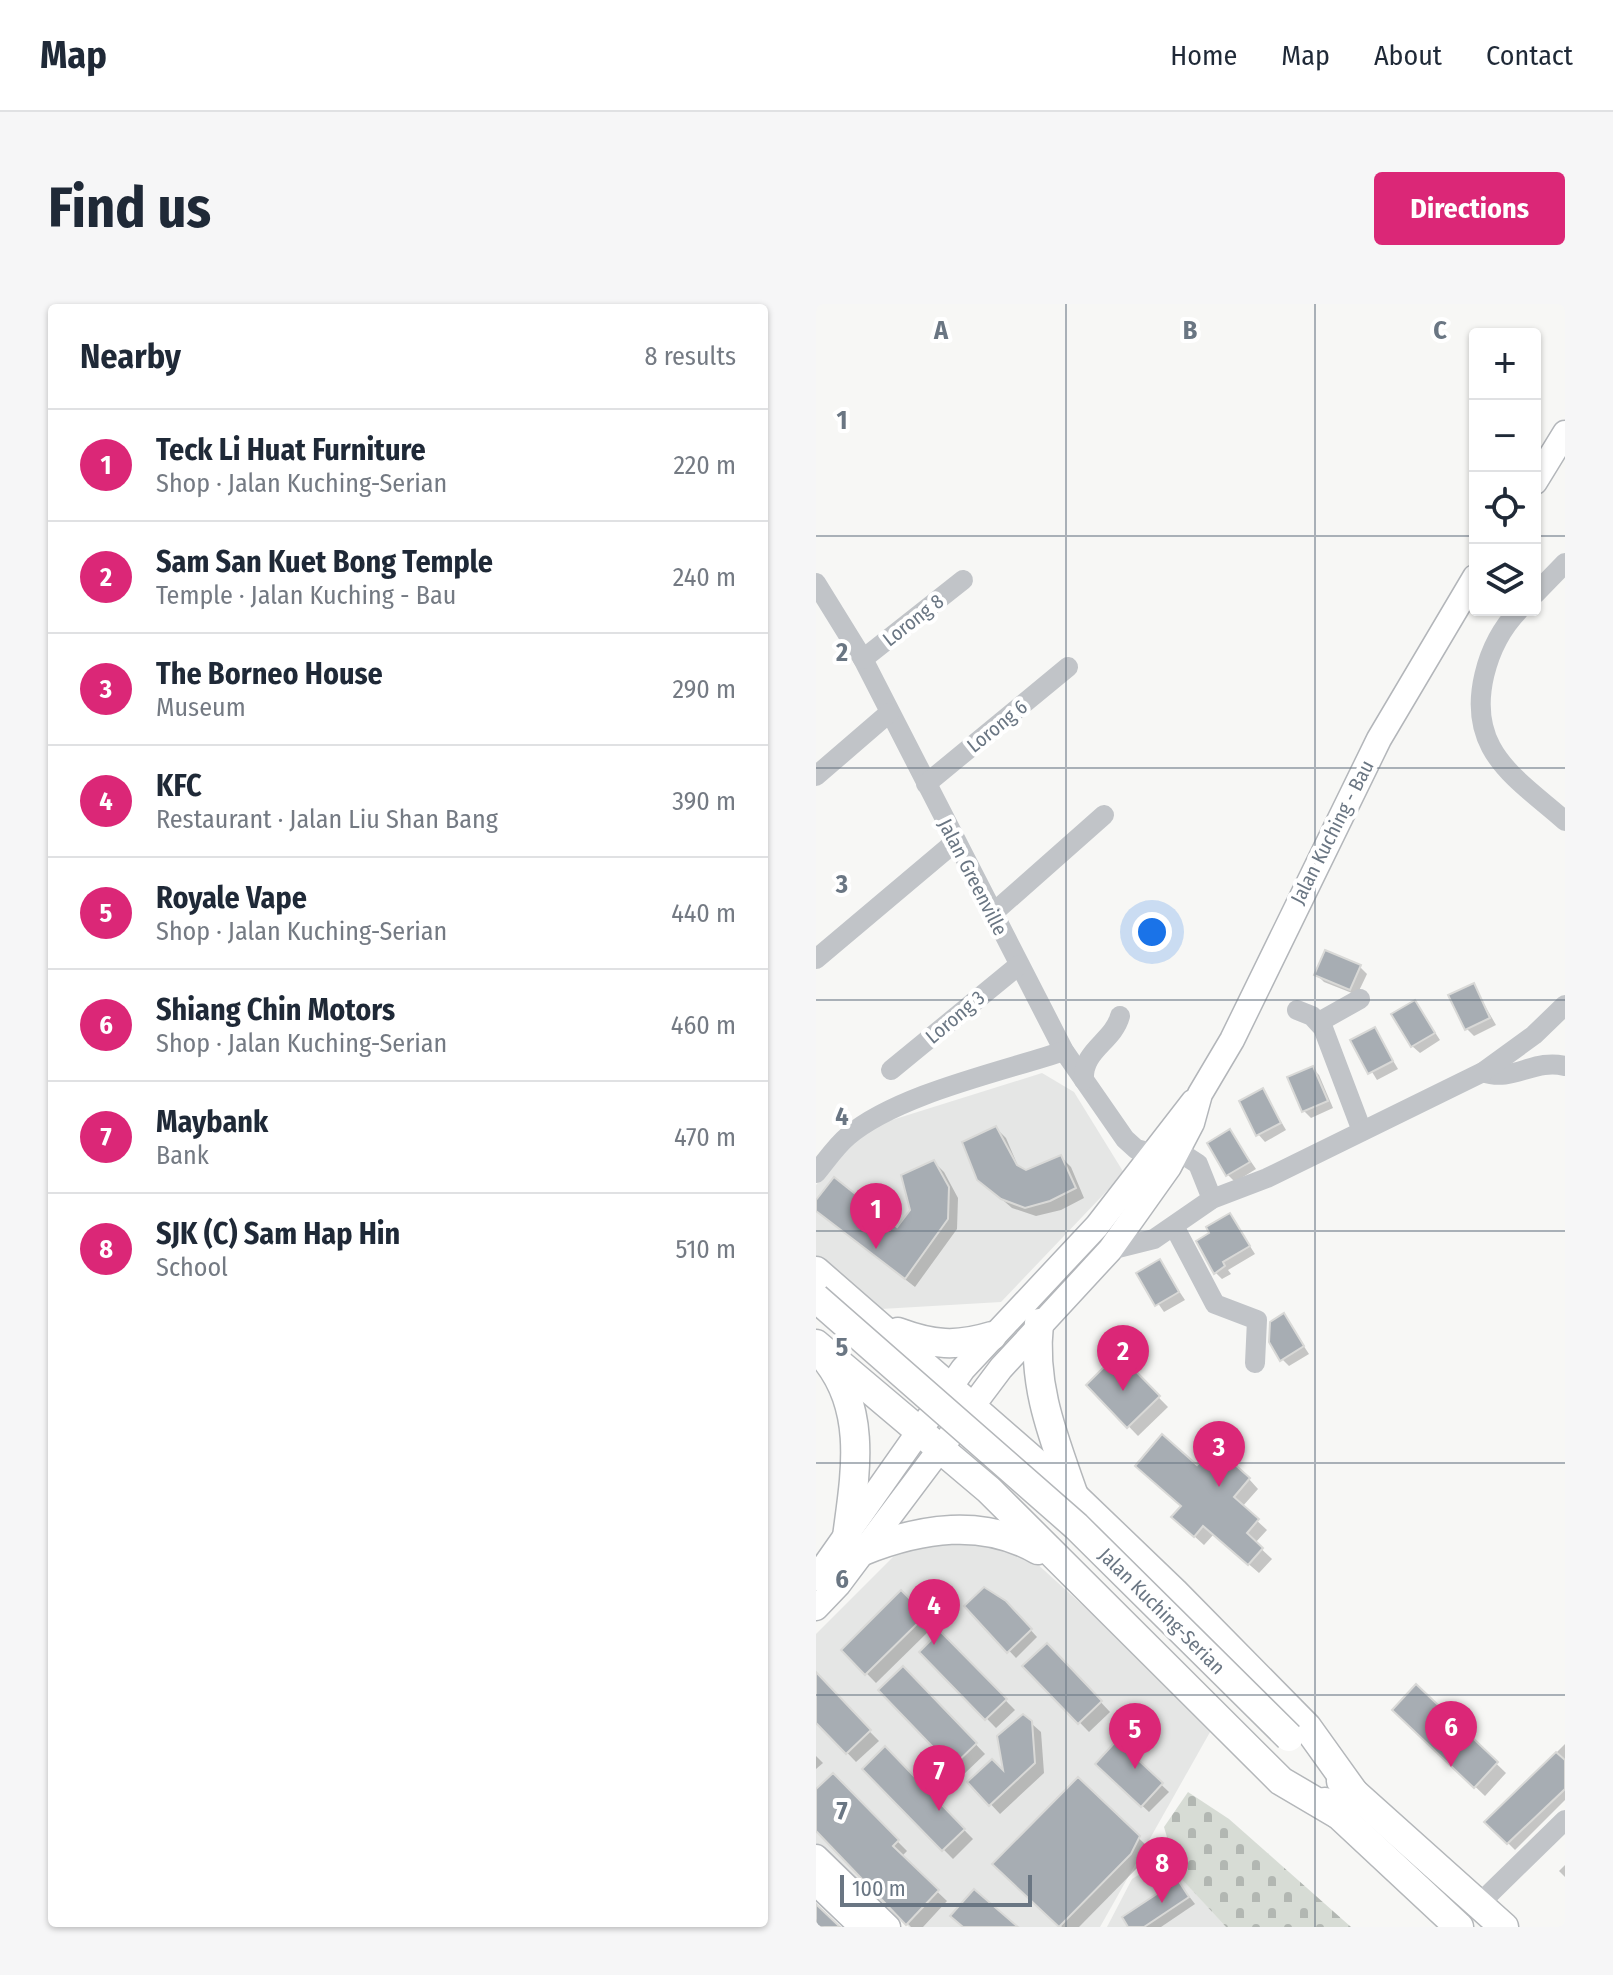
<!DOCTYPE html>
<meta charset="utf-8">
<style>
body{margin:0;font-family:"Fira Sans Condensed",sans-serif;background:#f6f6f7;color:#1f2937}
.controls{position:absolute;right:24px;top:24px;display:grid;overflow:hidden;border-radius:8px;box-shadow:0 2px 6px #0004}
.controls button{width:72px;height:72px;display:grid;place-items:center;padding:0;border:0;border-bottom:2px solid #e0e1e3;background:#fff;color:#1f2937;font:40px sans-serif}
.scale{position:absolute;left:24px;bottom:20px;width:192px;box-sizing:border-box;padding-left:8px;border:4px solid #6a7683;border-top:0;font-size:22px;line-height:28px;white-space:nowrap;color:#6a7683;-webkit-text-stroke:6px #fff;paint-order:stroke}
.you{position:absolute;left:336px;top:628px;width:28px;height:28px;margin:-20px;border:6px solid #fff;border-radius:50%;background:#1a73e8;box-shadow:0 0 0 12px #1a73e833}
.badge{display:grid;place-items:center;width:52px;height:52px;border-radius:50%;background:#db2777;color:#fff;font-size:26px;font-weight:700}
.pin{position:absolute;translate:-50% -66px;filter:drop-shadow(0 2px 4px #0008)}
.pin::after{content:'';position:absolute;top:42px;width:28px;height:24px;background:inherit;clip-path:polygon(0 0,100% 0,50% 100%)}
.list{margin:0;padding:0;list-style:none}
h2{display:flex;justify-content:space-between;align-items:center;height:104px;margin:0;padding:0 32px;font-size:34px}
h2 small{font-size:26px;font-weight:400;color:#747a83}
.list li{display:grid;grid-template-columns:52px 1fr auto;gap:24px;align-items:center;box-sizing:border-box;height:112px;padding:0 32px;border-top:2px solid #e0e1e3}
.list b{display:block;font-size:30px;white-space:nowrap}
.list p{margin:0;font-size:26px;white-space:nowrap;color:#747a83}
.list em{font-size:26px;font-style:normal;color:#747a83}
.icon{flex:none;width:44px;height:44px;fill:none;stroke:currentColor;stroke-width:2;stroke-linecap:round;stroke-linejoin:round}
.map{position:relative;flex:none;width:749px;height:1623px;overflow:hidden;border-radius:8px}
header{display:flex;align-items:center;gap:48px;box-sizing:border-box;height:112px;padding:0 40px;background:#fff;border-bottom:2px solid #e0e1e3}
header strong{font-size:38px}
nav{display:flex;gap:44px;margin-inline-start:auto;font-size:28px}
.intro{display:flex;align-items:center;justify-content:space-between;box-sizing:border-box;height:192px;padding:0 48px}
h1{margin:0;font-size:56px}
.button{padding:20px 36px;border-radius:8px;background:#db2777;color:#fff;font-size:28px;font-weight:700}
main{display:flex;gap:48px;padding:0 48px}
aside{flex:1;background:#fff;border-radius:8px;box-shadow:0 2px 6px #0004}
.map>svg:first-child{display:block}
.built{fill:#e5e6e5}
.cemetery{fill:url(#cemetery-stones)}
.shadow{fill:#0003}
.building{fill:#a7adb3;stroke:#d9d9d7;stroke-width:2}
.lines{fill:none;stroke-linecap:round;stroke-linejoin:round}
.major-casing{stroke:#b3b6ba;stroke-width:27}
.highway-casing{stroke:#b4b7ba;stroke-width:31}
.minor{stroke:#c1c4c8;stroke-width:20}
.major{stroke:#fff;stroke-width:24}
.highway{stroke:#fff;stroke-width:28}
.highway-bridge-casing{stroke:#b4b7ba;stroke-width:31;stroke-linecap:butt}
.highway-bridge{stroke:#fff;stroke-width:28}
.grid{fill:none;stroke:#6a7683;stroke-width:2;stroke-opacity:0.55}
.labels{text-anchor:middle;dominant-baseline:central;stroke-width:8;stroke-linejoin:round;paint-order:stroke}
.street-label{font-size:20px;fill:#6a7683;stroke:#fff}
.grid-label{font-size:26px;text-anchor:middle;font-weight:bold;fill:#6a7683;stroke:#fff;stroke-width:8;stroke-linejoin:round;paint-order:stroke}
</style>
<header>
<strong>Map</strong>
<nav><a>Home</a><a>Map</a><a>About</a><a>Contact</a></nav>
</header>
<div class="intro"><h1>Find us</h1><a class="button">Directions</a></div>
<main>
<aside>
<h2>Nearby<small>8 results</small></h2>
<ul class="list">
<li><span class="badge">1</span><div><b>Teck Li Huat Furniture</b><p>Shop · Jalan Kuching-Serian</p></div><em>220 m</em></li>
<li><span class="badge">2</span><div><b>Sam San Kuet Bong Temple</b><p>Temple · Jalan Kuching - Bau</p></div><em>240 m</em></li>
<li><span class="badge">3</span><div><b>The Borneo House</b><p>Museum</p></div><em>290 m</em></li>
<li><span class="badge">4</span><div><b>KFC</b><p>Restaurant · Jalan Liu Shan Bang</p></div><em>390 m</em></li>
<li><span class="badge">5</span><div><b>Royale Vape</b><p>Shop · Jalan Kuching-Serian</p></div><em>440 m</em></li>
<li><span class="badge">6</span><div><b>Shiang Chin Motors</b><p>Shop · Jalan Kuching-Serian</p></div><em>460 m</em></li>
<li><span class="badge">7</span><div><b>Maybank</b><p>Bank</p></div><em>470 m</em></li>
<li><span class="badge">8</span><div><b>SJK (C) Sam Hap Hin</b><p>School</p></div><em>510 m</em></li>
</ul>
</aside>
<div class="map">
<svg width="749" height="1623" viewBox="0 0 749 1623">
<defs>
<pattern id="cemetery-stones" width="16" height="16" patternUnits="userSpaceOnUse" patternTransform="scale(2)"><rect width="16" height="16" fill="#d7dcd5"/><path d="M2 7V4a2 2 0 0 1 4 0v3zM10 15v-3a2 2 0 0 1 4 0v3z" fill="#b2b7b2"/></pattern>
</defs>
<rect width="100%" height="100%" fill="#f7f7f5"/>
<g class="built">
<polygon points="226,769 258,788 308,869 185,998 65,1005 0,954 0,881 24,850 60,821"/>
<polygon points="125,1232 165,1239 218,1257 398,1421 284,1623 93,1623 0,1539 0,1330 77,1253"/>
<polygon points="348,1555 410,1623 291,1623 316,1575"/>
</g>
<polygon class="cemetery" points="372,1488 413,1515 535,1623 410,1623 362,1571 348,1523"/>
<g class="shadow">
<polygon points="544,663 551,670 541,691 508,678 501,671"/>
<polygon points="657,681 680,721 658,732 651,725"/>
<polygon points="599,698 624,736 604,749 596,742"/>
<polygon points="559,726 582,765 561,776 537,737"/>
<polygon points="496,764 503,771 517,804 495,814 488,807"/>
<polygon points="447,787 470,826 449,838 442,830"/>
<polygon points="180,824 190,834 202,862 210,869 245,853 255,863 268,894 245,906 220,912 196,904 174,885"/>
<polygon points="414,827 440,865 419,878 412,871"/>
<polygon points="118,858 128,868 142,894 141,925 99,983 0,906 0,899 82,926 96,906"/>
<polygon points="414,911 439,950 412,966 415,970 406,975 399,968"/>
<polygon points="343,957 369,996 348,1008 322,970"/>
<polygon points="468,1012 493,1050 473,1062 466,1055"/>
<polygon points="302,1052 352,1103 322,1132 273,1081"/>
<polygon points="381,1164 433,1175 442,1185 426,1203 451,1226 439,1239 456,1255 443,1269 398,1230 388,1241 367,1222 367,1202"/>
<polygon points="85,1289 118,1322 60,1379 28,1346"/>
<polygon points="189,1298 221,1333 200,1354 151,1302"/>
<polygon points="124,1330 199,1406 180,1424 106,1348"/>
<polygon points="231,1341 294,1408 273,1428 209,1362"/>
<polygon points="87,1364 169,1450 147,1471 64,1386"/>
<polygon points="0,1373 63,1437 40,1458 0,1416"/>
<polygon points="601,1383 690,1469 669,1492 579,1406"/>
<polygon points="207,1412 225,1428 228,1469 184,1510 154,1478 190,1471"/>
<polygon points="301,1439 353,1488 333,1508 282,1460"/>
<polygon points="749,1440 749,1496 699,1546 671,1518"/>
<polygon points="69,1445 157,1535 137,1555 48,1465"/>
<polygon points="0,1452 7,1459 0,1465"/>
<polygon points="17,1472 91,1547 85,1553 131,1597 107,1623 95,1623 0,1524 0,1488"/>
<polygon points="262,1476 332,1543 325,1560 263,1623 246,1623 179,1560"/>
<polygon points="749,1561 749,1573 743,1567"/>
<polygon points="362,1578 379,1600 345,1623 315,1623"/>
</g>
<g class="building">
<polygon points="509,646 545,661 534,686 498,671"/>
<polygon points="658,679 674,714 649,726 632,691"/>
<polygon points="599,696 619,729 595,743 575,710"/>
<polygon points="559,723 577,757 552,770 534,736"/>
<polygon points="497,762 512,797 486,808 471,773"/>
<polygon points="447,784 465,819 440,832 423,797"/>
<polygon points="180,822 201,861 210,866 245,851 260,884 234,897 209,904 185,895 161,876 146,838"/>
<polygon points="414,825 434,858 410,872 391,839"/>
<polygon points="118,856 133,883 132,915 89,975 0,907 0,896 18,873 81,923 94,906 85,871"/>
<polygon points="414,909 434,942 407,958 409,962 398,970 380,937 393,929 390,923"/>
<polygon points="344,955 363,988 339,1002 320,969"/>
<polygon points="468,1009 488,1042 464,1057 453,1038 454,1018"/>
<polygon points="302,1049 344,1092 311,1124 270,1081"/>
<polygon points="346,1130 381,1161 398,1142 434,1174 418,1193 443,1215 431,1229 447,1244 432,1261 387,1222 378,1233 355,1213 365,1202 319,1162"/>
<polygon points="168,1283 190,1297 216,1325 191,1349 148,1302"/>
<polygon points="85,1286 110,1311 49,1371 25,1346"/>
<polygon points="124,1327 191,1395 169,1416 103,1348"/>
<polygon points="231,1339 286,1397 262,1420 206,1362"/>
<polygon points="87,1362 161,1439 136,1463 62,1386"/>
<polygon points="0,1368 55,1426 30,1450 0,1419"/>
<polygon points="600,1380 682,1458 658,1484 576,1406"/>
<polygon points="207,1410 216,1417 219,1459 173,1502 151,1478 176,1455 187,1466 181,1432"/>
<polygon points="301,1436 347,1479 325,1503 279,1460"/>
<polygon points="69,1442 149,1525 126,1547 46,1465"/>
<polygon points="740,1448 749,1456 749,1485 691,1540 668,1518"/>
<polygon points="17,1469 83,1536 77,1542 123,1586 90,1621 0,1527 0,1485"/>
<polygon points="262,1473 324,1532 315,1550 243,1623 176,1560"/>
<polygon points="362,1576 373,1593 328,1623 312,1623 306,1613"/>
<polygon points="158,1585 202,1623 147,1623 134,1612"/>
<polygon points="0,1600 24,1623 0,1623"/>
</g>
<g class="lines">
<defs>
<g id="major">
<polyline points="719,178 749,129"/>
<polyline points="0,1274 147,1065 281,922 377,798"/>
<polyline points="0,1304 22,1281 185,1064 294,946 353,863 376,819 384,790 416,736 563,435 659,273"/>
<polyline points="0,1553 72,1623"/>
<polyline points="0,1579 46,1623"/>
</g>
<g id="highway">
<polyline points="0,967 259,1193 358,1288 491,1423 539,1490"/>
<path d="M 223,1019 C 216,1081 237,1132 257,1189"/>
<path d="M 82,1028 C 117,1041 140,1043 176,1032"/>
<polyline points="0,1040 173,1186 465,1477 521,1510"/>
<path d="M 9,1054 C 52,1106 39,1172 31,1233"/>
<path d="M 47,1247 C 105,1224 166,1214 222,1246"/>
<polyline points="525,1477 688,1623"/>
<polyline points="509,1498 643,1623"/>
</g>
</defs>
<use href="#major" class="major-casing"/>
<use href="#highway" class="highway-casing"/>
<g class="minor">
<polyline points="0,279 47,355 248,747 309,835 320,845 335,849"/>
<polyline points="719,290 749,259"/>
<path d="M 703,306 C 671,339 652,400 675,443 C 691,473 725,495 749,517"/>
<polyline points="47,355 147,276"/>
<polyline points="0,472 73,409"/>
<polyline points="110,480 252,363"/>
<polyline points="176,610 288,511"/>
<polyline points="0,655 139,538"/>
<polyline points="481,706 496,712 507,724 546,827"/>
<polyline points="503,718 544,695"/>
<polyline points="75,766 203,661"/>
<path d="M 667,768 C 697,779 718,754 749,762"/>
<path d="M 268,776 C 266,746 297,738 304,712"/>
<polyline points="362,847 382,860 396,895"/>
<path d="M 0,869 C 10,857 20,842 32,832 C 82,790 185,768 248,747"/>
<polyline points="359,924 399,1000 441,1016 439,1059"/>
<polyline points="294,946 338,935 396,895 451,874 667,768 718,731 749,701"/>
<polyline points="663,1600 749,1516"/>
</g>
<use href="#major" class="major"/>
<use href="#highway" class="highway"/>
<defs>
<polyline id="highway-bridge" points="0,994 260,1222 473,1433"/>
</defs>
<use href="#highway-bridge" class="highway-bridge-casing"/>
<use href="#highway-bridge" class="highway-bridge"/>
</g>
<path class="grid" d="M 250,0 L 250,1623M 499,0 L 499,1623M 0,232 L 659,232M 719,232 L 749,232M 0,464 L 749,464M 0,696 L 749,696M 0,927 L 749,927M 0,1159 L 749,1159M 0,1391 L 749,1391"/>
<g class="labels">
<g class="street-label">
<text transform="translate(97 316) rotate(-38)">Lorong 8</text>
<text transform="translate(181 422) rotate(-39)">Lorong 6</text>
<text transform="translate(516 528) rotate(-63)">Jalan Kuching - Bau</text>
<text transform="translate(157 573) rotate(63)">Jalan Greenville</text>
<text transform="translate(139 713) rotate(-40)">Lorong 3</text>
<text transform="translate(346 1307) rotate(45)">Jalan Kuching-Serian</text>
</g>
</g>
<g class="grid-label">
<text x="125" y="35">A</text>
<text x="374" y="35">B</text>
<text x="624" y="35">C</text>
<text x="26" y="125">1</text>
<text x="26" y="357">2</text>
<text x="26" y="589">3</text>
<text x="26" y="821">4</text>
<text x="26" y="1052">5</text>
<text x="26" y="1284">6</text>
<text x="26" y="1516">7</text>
</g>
</svg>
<div class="controls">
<button>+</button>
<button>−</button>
<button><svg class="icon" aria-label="locate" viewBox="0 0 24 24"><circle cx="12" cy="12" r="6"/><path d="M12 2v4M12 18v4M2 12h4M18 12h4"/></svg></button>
<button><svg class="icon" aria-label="layers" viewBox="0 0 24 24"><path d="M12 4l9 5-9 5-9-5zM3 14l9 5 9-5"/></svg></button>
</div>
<div class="scale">100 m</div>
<div class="you"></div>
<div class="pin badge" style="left:60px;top:945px">1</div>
<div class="pin badge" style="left:307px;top:1087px">2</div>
<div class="pin badge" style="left:403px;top:1183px">3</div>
<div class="pin badge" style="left:118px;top:1341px">4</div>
<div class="pin badge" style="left:319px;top:1465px">5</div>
<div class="pin badge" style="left:635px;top:1463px">6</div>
<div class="pin badge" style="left:123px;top:1507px">7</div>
<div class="pin badge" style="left:346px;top:1599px">8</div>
</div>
</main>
